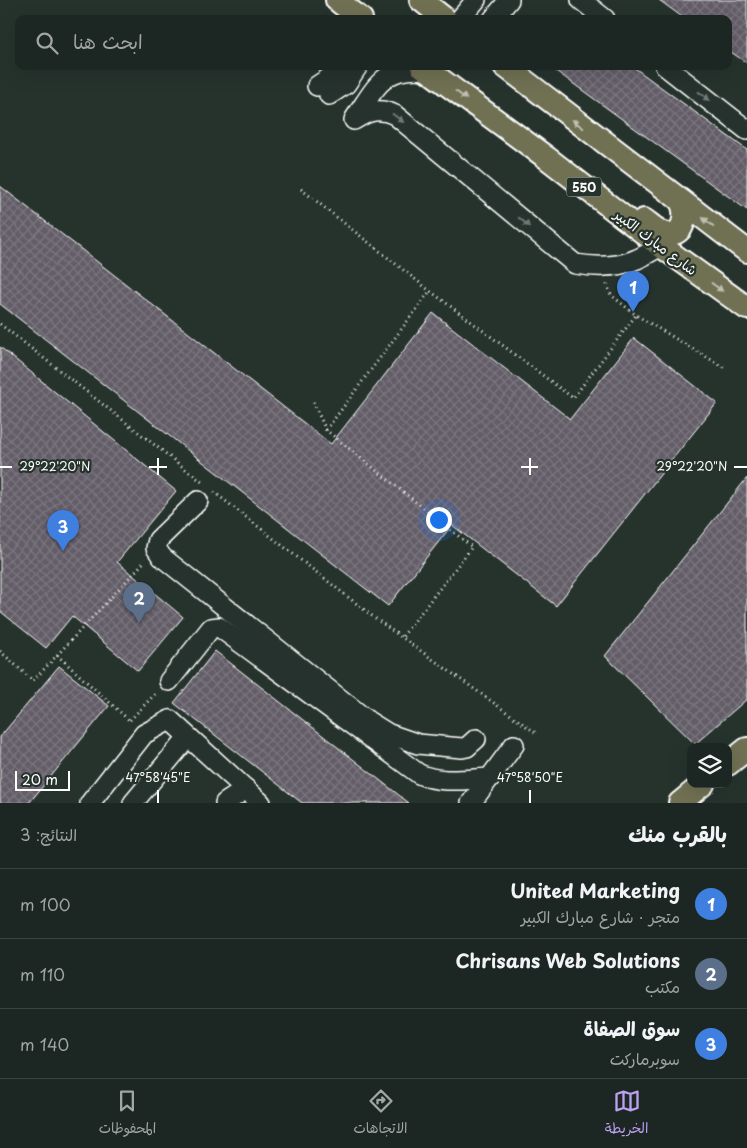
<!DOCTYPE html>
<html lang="ar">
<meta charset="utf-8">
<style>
body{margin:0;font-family:"Playpen Sans","Playpen Sans Arabic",sans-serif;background:#29322f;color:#f1f3f6;direction:rtl}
.controls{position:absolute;right:15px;bottom:15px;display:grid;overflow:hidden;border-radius:10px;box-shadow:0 5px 20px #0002}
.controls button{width:45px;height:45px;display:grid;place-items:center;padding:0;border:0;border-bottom:1px solid #3a4340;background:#1c2622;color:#f1f3f6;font:25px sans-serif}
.scale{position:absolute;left:15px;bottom:12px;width:55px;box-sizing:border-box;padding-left:5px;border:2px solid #fff;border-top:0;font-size:14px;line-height:18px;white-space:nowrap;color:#fff;-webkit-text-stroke:4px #26332d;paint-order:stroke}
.you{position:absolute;left:438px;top:519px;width:18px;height:18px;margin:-12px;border:4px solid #fff;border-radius:50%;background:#1a73e8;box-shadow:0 0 0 8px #1a73e833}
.badge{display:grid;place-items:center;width:32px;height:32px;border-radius:50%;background:#bca0f2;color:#fff;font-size:16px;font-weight:700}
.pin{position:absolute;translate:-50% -41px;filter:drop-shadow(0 1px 2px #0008)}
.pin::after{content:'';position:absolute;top:26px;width:18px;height:15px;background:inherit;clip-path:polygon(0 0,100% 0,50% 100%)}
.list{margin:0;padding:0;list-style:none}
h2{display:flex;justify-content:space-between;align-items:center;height:65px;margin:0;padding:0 20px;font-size:21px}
h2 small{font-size:16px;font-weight:400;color:#a0a5a5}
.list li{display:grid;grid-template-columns:32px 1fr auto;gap:15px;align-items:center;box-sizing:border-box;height:70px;padding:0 20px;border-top:1px solid #3a4340}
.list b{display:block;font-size:19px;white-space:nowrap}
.list p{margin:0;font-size:16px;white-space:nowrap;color:#a0a5a5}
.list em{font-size:16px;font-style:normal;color:#a0a5a5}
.icon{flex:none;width:28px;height:28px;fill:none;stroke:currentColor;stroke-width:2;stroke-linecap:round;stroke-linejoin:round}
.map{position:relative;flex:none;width:747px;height:803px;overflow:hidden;direction:ltr}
.search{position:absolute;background:#1c2622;box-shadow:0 5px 20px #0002;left:15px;right:15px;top:15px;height:55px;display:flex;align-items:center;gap:12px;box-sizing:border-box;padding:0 18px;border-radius:10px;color:#a0a5a5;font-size:19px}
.sheet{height:275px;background:#1c2622}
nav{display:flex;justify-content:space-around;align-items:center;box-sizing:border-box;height:70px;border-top:1px solid #3a4340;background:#1c2622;font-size:14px;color:#a0a5a5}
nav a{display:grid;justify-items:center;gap:2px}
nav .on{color:#bca0f2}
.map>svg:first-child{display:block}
.building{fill:url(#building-cross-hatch);stroke:#fff}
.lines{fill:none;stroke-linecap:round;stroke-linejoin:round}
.minor-casing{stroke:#fff;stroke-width:22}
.major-casing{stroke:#fff;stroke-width:26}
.path{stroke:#fff;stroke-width:3;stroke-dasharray:1 4;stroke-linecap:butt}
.minor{stroke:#26332d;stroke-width:19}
.major{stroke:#706f52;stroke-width:22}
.oneway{fill:#bfbeb1}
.oneway2{fill:#727a76}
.ticks{fill:none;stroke:#fff;stroke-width:2}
.labels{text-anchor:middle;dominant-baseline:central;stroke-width:4.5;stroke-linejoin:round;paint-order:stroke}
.shield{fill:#26332d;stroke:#bec2c0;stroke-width:1}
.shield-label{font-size:12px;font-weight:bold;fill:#fff}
.street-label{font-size:14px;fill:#fff;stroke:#26332d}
.ticks-label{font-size:12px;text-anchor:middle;fill:#fff;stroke:#26332d;stroke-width:4.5;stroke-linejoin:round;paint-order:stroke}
</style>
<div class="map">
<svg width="747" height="803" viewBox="0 0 747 803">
<defs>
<pattern id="building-cross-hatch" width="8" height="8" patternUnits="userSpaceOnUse" patternTransform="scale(1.25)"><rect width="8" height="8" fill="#635d67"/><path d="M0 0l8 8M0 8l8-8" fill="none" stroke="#7a757e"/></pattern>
</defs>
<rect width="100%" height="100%" fill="#26332d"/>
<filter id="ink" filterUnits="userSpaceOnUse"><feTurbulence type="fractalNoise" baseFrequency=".02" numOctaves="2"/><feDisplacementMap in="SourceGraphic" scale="10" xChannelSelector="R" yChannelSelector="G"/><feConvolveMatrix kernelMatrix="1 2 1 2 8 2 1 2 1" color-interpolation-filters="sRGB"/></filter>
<g filter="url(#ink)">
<g class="building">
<polygon points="659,0 747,0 747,63 728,50 728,19 685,19"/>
<polygon points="549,66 632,66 747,150 747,210"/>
<polygon points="0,186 331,444 433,313 570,419 634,338 717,403 556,606 452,525 388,606 0,304"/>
<polygon points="0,347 176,491 117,562 183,617 138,671 72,616 46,648 0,611"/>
<polygon points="747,478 747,699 695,744 605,656"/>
<polygon points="215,651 409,803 302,803 174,703"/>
<polygon points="59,666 109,706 29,803 0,803 0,737"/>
</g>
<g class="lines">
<defs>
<g id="minor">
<polyline points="581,0 605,19"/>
<polyline points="460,19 476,0"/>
<polyline points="493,19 509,0"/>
<polyline points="665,66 747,130"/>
<polyline points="317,86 332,76 342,66"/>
<polyline points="329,95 346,84 358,66"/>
<path d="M 355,118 C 376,87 384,65 426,70"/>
<path d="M 354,120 C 368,111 379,107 395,115 L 575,264 C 594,267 618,268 637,259 C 645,256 653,250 661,246"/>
<polyline points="198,501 158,540 156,548 162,557 368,721 389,734 418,744 462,748 467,747 476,739"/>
<path d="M 169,681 L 211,628 L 219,627 L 419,774 C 441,784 467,779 490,778"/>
<polyline points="90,803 144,734 170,720 261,803"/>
<polyline points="133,803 188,737"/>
<polyline points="225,803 246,789"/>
<polyline points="471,803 514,745"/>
</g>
<g id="major">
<polyline points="337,0 361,19"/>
<polyline points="421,0 445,19"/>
<polyline points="422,66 547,158 661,246 747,308"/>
<polyline points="505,66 747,251"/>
<path d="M 644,220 C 650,224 657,231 664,233 C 684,239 688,215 681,201"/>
<polyline points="728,764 747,749"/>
<polyline points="680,803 703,784"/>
</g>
</defs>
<use href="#minor" class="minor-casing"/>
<use href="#major" class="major-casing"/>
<g class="path">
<polyline points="301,189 430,291 573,398 636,315"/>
<polyline points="607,284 611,295 636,315 725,368"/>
<polyline points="0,324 202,482"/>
<polyline points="313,402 326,430 472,547 402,637"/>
<polyline points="326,430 430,291"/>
<polyline points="214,492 376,619 536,733"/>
<polyline points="0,651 33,681 144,562"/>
<polyline points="57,655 131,722"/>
<polyline points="130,720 157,692"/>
</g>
<use href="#minor" class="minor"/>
<use href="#major" class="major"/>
</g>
<defs><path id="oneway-solid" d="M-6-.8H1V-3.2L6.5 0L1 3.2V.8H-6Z" transform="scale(1.25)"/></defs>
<g class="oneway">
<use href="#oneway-solid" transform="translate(461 95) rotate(36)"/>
<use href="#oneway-solid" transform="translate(578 124) rotate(-142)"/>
<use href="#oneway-solid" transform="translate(708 222) rotate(-143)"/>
<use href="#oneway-solid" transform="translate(717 287) rotate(36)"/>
</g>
<g class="oneway2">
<use href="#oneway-solid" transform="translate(704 96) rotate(38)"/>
<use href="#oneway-solid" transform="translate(398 118) rotate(37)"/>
<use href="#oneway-solid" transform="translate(524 222) rotate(40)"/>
</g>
</g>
<path class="ticks" d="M 158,458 L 158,475M 530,458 L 530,475M 0,467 L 12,467M 149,467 L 167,467M 521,467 L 538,467M 734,467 L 747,467M 158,790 L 158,803M 530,790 L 530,803"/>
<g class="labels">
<rect class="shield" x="566.5" y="177.5" width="35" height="19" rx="4"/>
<g class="shield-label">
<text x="584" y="187">550</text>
</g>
<g class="street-label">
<text transform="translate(656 242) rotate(37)">شارع مبارك الكبير</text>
</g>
</g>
<g class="ticks-label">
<text x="55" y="471">29°22'20"N</text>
<text x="692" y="471">29°22'20"N</text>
<text x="158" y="782">47°58'45"E</text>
<text x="530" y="782">47°58'50"E</text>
</g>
</svg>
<div class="controls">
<button><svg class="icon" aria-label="layers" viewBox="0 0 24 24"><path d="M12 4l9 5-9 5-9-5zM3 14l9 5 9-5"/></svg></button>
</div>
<div class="scale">20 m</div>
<div class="you"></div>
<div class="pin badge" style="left:633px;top:312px;background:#3f7fe0">1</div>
<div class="pin badge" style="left:139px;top:623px;background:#5c6f8a">2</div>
<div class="pin badge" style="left:63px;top:551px;background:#3f7fe0">3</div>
<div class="search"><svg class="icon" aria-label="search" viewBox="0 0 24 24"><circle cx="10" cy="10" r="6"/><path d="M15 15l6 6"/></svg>ابحث هنا</div>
</div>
<section class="sheet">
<h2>بالقرب منك<small>النتائج: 3</small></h2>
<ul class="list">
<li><span class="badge" style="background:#3f7fe0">1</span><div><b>United Marketing</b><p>متجر · شارع مبارك الكبير</p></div><em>100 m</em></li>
<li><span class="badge" style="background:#5c6f8a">2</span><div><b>Chrisans Web Solutions</b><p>مكتب</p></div><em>110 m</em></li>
<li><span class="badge" style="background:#3f7fe0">3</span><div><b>سوق الصفاة</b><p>سوبرماركت</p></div><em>140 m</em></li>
</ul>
</section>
<nav>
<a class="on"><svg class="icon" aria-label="map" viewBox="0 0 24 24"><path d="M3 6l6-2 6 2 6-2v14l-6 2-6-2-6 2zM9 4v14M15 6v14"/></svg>الخريطة</a>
<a><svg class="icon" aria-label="directions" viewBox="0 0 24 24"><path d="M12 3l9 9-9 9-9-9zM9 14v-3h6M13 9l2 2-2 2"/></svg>الاتجاهات</a>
<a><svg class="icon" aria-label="saved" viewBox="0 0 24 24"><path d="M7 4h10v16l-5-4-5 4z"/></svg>المحفوظات</a>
</nav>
